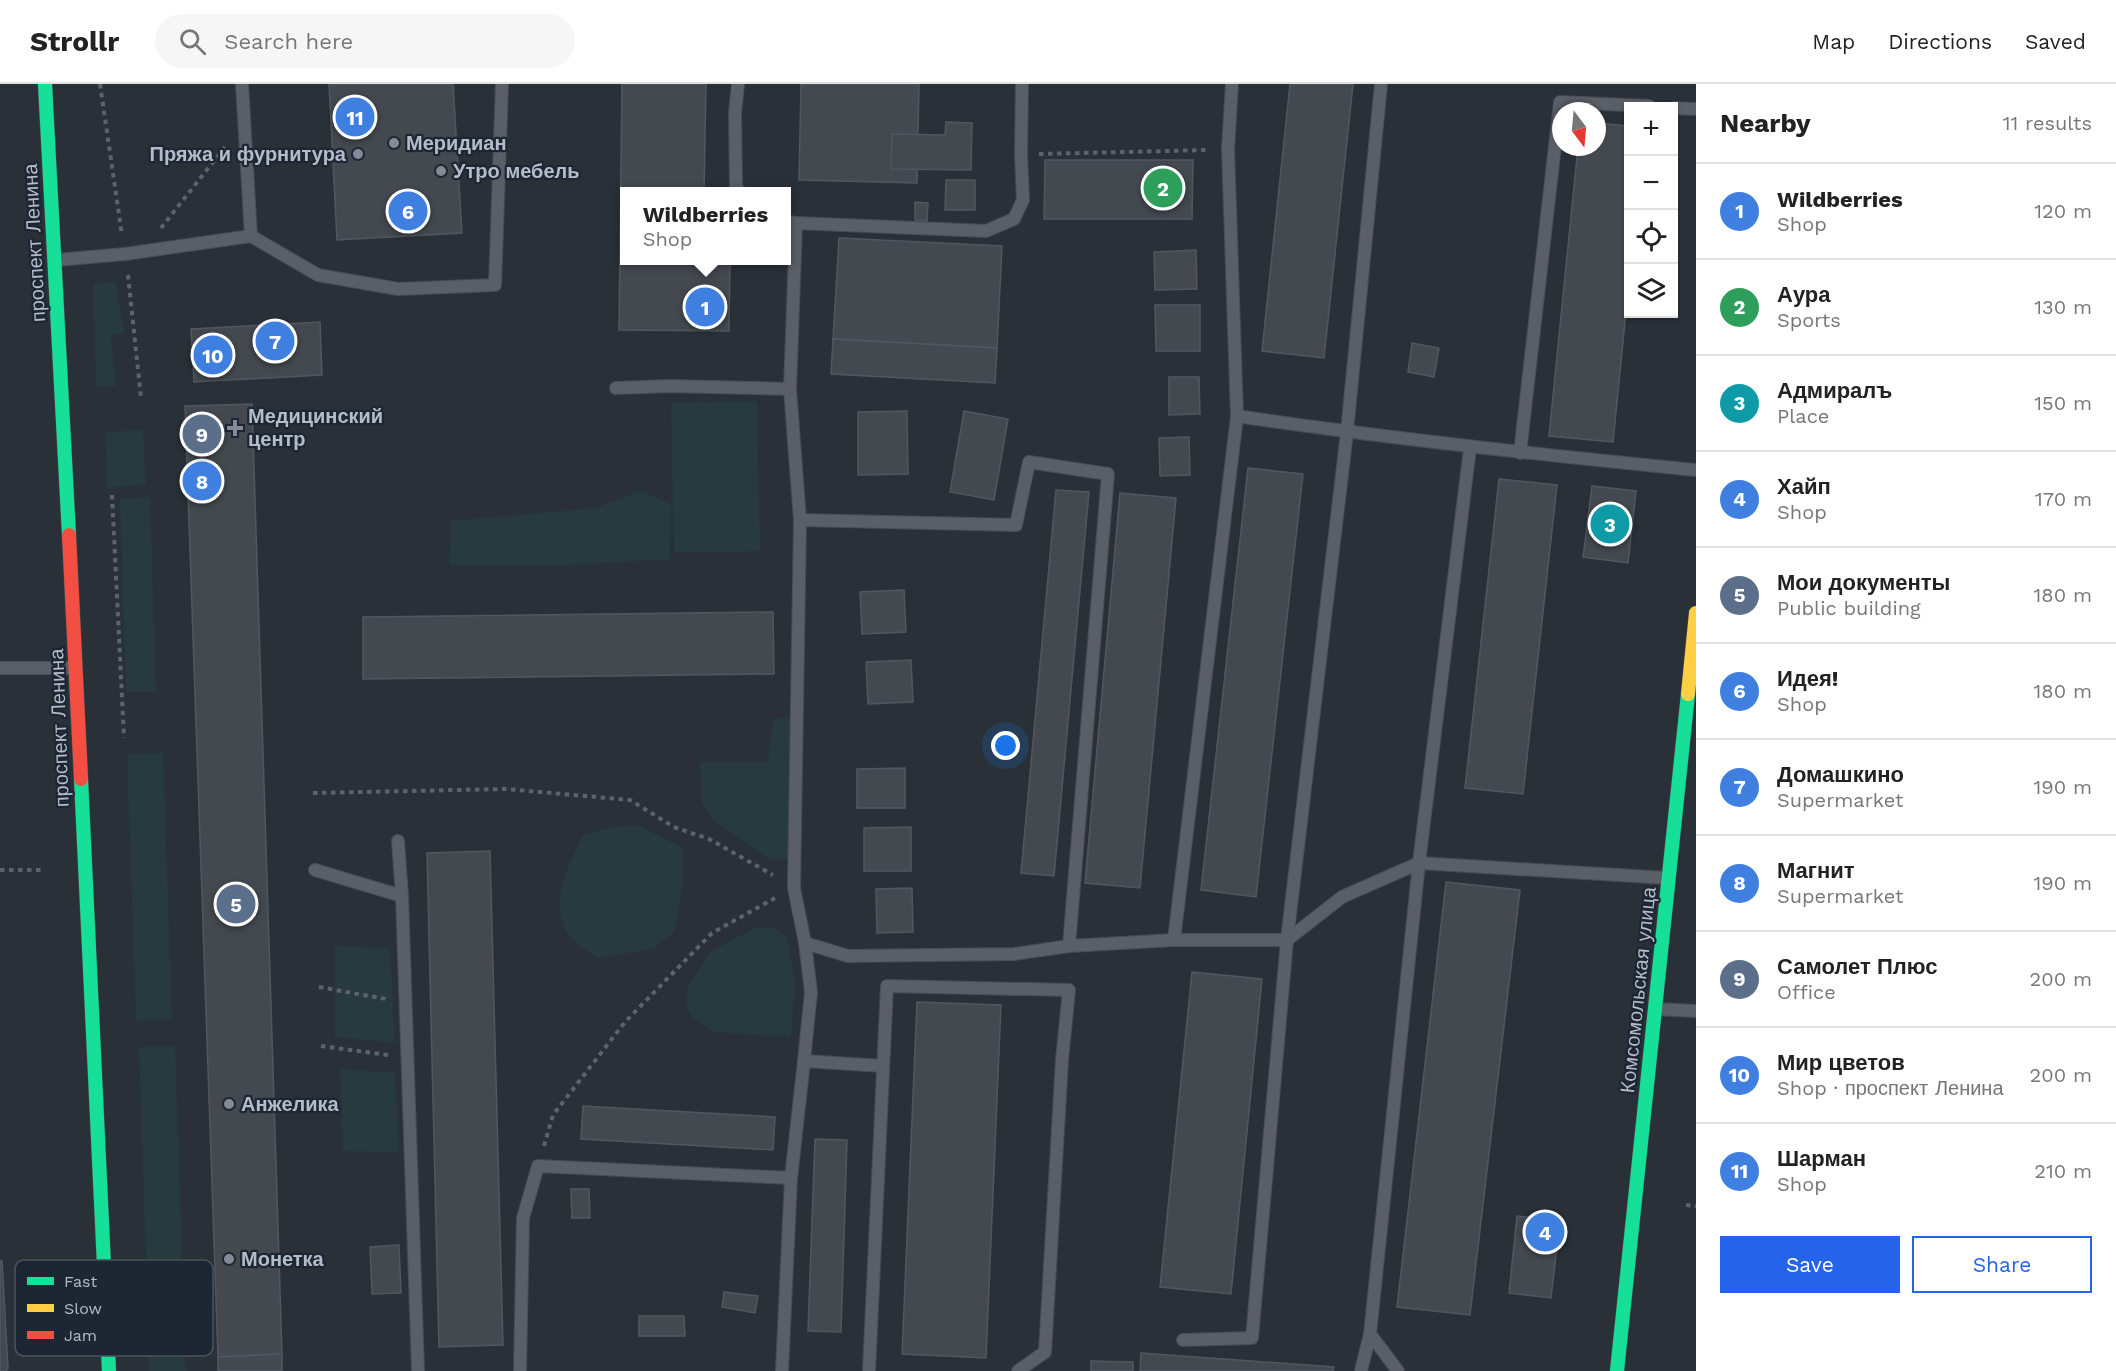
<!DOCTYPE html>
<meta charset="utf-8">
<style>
body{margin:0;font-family:"Work Sans",sans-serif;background:#f6f6f6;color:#222}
.controls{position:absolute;right:18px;top:18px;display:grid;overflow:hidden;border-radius:0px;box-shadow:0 2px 4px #0004}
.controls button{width:54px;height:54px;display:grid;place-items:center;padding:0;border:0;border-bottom:2px solid #e0e0e0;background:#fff;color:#222;font:30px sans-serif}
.compass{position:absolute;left:1552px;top:18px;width:54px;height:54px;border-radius:50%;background:#fff;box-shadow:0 2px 4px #0004;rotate:164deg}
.you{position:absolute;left:1006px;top:662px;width:21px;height:21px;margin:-15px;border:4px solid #fff;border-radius:50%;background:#1a73e8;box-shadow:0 0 0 9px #1a73e833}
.badge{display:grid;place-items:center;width:39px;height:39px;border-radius:50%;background:#2563eb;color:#fff;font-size:20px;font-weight:700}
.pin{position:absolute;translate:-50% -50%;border:3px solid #fff;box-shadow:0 2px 6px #0006}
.popup{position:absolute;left:620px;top:103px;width:171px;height:78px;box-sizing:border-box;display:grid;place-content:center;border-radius:0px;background:#fff;filter:drop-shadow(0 2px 4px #0005);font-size:20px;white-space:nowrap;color:#767676}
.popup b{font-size:22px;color:#222}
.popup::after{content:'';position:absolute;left:50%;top:100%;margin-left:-12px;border:12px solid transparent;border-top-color:#fff}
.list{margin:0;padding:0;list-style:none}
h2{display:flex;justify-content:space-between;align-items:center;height:78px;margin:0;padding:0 24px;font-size:26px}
h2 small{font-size:20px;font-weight:400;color:#767676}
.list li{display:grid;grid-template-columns:39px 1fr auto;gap:18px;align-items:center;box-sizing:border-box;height:96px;padding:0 24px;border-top:2px solid #e0e0e0}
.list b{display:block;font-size:22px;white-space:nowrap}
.list p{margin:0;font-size:20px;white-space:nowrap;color:#767676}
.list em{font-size:20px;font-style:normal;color:#767676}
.actions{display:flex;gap:12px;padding:18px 24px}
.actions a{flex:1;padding:14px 0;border:2px solid #2563eb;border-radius:0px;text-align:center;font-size:21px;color:#2563eb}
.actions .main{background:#2563eb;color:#fff}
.icon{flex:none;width:33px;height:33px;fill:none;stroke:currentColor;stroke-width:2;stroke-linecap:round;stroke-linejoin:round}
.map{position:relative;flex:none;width:1696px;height:1287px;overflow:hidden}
header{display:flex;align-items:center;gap:36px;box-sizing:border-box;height:84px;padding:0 30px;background:#fff;border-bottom:2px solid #e0e0e0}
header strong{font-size:28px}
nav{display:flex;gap:33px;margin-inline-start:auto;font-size:21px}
.search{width:420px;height:54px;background:#f6f6f6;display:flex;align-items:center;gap:15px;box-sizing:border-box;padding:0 21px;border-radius:33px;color:#767676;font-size:22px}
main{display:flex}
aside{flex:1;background:#fff}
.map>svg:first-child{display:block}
.green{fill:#273a3e}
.building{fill:#444950;stroke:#52575f;stroke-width:1.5}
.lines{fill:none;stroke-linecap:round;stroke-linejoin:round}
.lane-casing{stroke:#484c53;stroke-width:14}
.fast-casing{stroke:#484c53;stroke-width:15}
.slow-casing{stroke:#484c53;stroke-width:15}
.jam-casing{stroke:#484c53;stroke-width:15}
.path{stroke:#5d636a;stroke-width:4;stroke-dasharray:4.5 4.5;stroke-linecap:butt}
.lane{stroke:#5a5e66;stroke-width:12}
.fast{stroke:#16e098;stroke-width:14}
.slow{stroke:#ffcf43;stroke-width:14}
.jam{stroke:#f24e42;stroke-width:14}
.poi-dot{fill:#848b96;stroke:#1d2633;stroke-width:2}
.labels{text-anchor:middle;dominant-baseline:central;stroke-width:4.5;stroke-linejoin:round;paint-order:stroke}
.poi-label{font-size:20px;font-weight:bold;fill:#b4bcc9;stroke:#1d2633;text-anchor:start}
.street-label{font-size:20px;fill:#b4bcc9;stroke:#1d2633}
.key{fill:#1d2633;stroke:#4a5360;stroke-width:1.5}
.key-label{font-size:16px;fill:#b4bcc9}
</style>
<header>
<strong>Strollr</strong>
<div class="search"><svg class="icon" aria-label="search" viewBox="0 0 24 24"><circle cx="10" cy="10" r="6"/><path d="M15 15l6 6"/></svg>Search here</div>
<nav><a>Map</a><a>Directions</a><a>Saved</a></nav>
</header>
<main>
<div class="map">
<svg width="1696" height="1287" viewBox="0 0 1696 1287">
<rect width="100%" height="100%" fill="#2a3038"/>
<g class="green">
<polygon points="115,198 124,249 111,252 116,302 96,302 93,200"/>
<polygon points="757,317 760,467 674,469 671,319"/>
<polygon points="143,346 146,400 107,404 105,348"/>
<polygon points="640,407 671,420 670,475 568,481 449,481 451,437 596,424"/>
<polygon points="150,413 156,608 126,608 120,415"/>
<polygon points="790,633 789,775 771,776 715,738 702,720 700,678 768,678 773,635"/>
<polygon points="163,669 172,935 136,937 127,670"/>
<path d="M 637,741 L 683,764 L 683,798 L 675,847 L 653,865 L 597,874 C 588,867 573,859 568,850 C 548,818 569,780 583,751 L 608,744 Z"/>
<polygon points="774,843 787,854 795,898 791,953 714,948 692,933 686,920 688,902 710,868 755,844"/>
<polygon points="334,861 390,865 395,959 335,953"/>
<polygon points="175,962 182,1175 146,1177 139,963"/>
<polygon points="340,985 395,989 399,1068 343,1067"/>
<polygon points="183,1196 186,1287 149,1287 148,1197"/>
</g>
<g class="building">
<polygon points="329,0 453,0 462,149 337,156"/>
<polygon points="622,0 706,0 704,107 624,107 624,176 730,176 729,247 619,246"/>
<polygon points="801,0 919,0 917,99 799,96"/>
<polygon points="1290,0 1353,0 1324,274 1262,267"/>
<polygon points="946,38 972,39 971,86 891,85 892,50 945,51"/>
<polygon points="1597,39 1628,42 1628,207 1613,358 1549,352 1578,63 1597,63"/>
<polygon points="1045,76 1193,76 1192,135 1044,135"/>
<polygon points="946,96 975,96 975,126 945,126"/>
<polygon points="915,118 928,119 927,137 915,136"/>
<polygon points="839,154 1002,162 997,264 833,255"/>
<polygon points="1196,166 1197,205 1155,206 1154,168"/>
<polygon points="1155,221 1200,221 1200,267 1156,267"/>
<polygon points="320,238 322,291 194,298 191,245"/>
<polygon points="833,255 997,264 995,299 831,290"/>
<polygon points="1412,259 1439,264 1434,293 1408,288"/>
<polygon points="1169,293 1199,293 1200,330 1169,331"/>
<polygon points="252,320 282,1270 218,1273 185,322"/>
<polygon points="907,327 908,390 858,391 858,328"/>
<polygon points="964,327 1008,335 994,416 950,408"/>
<polygon points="1189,353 1190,391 1160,392 1159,354"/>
<polygon points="1248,384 1303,390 1256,813 1201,806"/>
<polygon points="1499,395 1557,401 1523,710 1465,704"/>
<polygon points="1592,402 1636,407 1628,479 1583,473"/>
<polygon points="1056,406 1089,408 1054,792 1021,789"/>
<polygon points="1120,409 1176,414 1140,804 1085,799"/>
<polygon points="904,506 906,548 862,550 860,508"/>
<polygon points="773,528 774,590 363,595 363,533"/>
<polygon points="911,576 913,618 868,620 866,578"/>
<polygon points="905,684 905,724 857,724 857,685"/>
<polygon points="911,743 911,787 864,787 864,744"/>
<polygon points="490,767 503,1261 439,1263 427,769"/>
<polygon points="1446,798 1520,806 1470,1231 1397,1223"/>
<polygon points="912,804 913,848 877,849 876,805"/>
<polygon points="1192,888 1262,895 1231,1210 1160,1203"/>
<polygon points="917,918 1001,921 986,1274 902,1270"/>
<polygon points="583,1022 775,1033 773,1066 581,1055"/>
<polygon points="815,1055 847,1056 841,1248 808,1247"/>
<polygon points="571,1105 589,1105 590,1134 572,1134"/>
<polygon points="1517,1132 1560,1137 1551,1214 1509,1209"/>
<polygon points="399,1161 401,1209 372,1210 370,1163"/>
<polygon points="0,1177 2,1177 8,1284 6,1287 0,1287"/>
<polygon points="724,1208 758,1212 755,1229 722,1223"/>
<polygon points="639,1232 684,1232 685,1252 639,1252"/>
<polygon points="1141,1269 1334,1283 1333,1287 1140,1287"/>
<polygon points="282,1270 282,1287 218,1287 218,1273"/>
<polygon points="1091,1277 1133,1278 1133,1287 1091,1287"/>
</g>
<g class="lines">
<defs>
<g id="lane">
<polyline points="738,0 735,29 736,103 739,107"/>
<polyline points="1232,0 1228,65 1237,332"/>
<polyline points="1674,24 1696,25"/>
<polyline points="786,137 796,139 790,305 800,436"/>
<polyline points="796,139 986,147 1014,135 1023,116 1021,70 1022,0"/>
<polyline points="251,152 318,191 398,205 495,201 502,0"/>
<polyline points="56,176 125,170 251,152 242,0"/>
<polyline points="616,304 669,302 790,305"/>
<polyline points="1520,369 1560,18 1649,22"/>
<polyline points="0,584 75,584"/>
<polyline points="398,757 402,812 418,1287"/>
<polyline points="315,786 402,812"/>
<path d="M 1174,856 L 1237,332 C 1391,355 1542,371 1696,386"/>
<polyline points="805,859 848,872 1014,870 1069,862 1174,856 1287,856 1342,813 1419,779 1667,794"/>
<polyline points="1656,925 1696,927"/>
<polyline points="804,977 811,908 805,859 794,804 800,436 1016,441 1029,378 1108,390 1069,862"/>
<polyline points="1370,1250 1398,1287"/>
<polyline points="1183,1256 1252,1254 1287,856 1347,348 1381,0"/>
<polyline points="520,1287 523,1134 538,1082 791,1094"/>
<polyline points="782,1287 791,1094 804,977 883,982"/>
<polyline points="869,1287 887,902 1069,906 1062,976 1045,1268 1018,1287"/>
<polyline points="1361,1287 1370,1250 1419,779 1470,364"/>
</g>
<g id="fast">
<polyline points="45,0 69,451"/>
<polyline points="81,695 109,1287"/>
<polyline points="1617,1287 1688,610"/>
</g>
<polyline id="slow" points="1688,610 1696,529"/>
<polyline id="jam" points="69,451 81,695"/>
</defs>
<use href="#lane" class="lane-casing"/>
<use href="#fast" class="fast-casing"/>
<use href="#slow" class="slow-casing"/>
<use href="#jam" class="jam-casing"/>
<g class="path">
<polyline points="100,0 122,151"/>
<polyline points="1039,70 1209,66"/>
<polyline points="161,144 225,63"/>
<polyline points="128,191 141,314"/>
<polyline points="112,411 124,654"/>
<polyline points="313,709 506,705 630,716 674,743 709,755 773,791"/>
<polyline points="0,786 43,786"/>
<polyline points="319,903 386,915"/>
<polyline points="321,962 388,971"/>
<polyline points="544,1062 553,1031 625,938 712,849 775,814"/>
<polyline points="1686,1121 1696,1122"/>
</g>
<use href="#lane" class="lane"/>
<use href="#fast" class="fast"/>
<use href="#slow" class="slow"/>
<use href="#jam" class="jam"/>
</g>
<g class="poi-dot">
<circle cx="394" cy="59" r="6"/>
<circle cx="358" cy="70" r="6"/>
<circle cx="441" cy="87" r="6"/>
<path d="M232 335h6v6h6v6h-6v6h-6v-6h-6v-6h6z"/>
<circle cx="229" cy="1020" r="6"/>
<circle cx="229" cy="1175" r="6"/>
</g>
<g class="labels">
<g class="poi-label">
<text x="406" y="59">Меридиан</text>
<text x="346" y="70" text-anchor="end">Пряжа и фурнитура</text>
<text x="453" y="87">Утро мебель</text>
<text x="248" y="332">Медицинский<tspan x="248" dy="23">центр</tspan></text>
<text x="241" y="1020">Анжелика</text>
<text x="241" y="1175">Монетка</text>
</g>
<g class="street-label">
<text transform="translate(34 159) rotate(-93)">проспект Ленина</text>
<text transform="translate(59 644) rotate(-92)">проспект Ленина</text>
<text transform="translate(1638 906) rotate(-84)">Комсомольская улица</text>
</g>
</g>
<rect x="15" y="1176" width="198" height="96" rx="9" class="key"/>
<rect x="27" y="1193" width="27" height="8" fill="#16e098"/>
<rect x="27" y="1220" width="27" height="8" fill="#ffcf43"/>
<rect x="27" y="1247" width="27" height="8" fill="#f24e42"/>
<g class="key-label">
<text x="64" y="1203">Fast</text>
<text x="64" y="1230">Slow</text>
<text x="64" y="1257">Jam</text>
</g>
</svg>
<div class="controls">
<button>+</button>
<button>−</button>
<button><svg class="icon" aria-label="locate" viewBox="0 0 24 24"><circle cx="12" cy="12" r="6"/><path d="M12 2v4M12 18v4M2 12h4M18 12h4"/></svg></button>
<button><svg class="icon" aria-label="layers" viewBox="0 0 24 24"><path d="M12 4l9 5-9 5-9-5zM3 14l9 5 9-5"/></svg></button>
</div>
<svg class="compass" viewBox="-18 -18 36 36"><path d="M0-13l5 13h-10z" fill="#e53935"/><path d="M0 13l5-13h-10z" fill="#767676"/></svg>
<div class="you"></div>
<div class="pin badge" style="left:705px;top:223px;background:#3f7fe0">1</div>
<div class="popup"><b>Wildberries</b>Shop</div>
<div class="pin badge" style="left:1163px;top:104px;background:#2e9e5b">2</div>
<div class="pin badge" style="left:1610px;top:440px;background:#0f9aa8">3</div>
<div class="pin badge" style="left:1545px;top:1148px;background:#3f7fe0">4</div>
<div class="pin badge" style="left:236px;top:820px;background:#5c6f8a">5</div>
<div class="pin badge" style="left:408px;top:127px;background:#3f7fe0">6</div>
<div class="pin badge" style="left:275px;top:257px;background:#3f7fe0">7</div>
<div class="pin badge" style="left:202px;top:397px;background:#3f7fe0">8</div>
<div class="pin badge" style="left:202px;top:350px;background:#5c6f8a">9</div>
<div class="pin badge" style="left:213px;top:271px;background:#3f7fe0">10</div>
<div class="pin badge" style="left:355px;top:33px;background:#3f7fe0">11</div>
</div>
<aside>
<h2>Nearby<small>11 results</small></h2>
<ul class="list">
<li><span class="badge" style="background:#3f7fe0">1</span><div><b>Wildberries</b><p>Shop</p></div><em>120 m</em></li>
<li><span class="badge" style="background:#2e9e5b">2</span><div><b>Аура</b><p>Sports</p></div><em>130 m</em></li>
<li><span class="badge" style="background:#0f9aa8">3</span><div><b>Адмиралъ</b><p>Place</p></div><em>150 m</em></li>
<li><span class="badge" style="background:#3f7fe0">4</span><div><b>Хайп</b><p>Shop</p></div><em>170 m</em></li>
<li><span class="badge" style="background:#5c6f8a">5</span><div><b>Мои документы</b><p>Public building</p></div><em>180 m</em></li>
<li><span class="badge" style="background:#3f7fe0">6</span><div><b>Идея!</b><p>Shop</p></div><em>180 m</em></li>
<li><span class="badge" style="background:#3f7fe0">7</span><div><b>Домашкино</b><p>Supermarket</p></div><em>190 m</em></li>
<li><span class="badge" style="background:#3f7fe0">8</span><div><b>Магнит</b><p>Supermarket</p></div><em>190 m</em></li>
<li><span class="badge" style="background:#5c6f8a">9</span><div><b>Самолет Плюс</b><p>Office</p></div><em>200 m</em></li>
<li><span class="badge" style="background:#3f7fe0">10</span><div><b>Мир цветов</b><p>Shop · проспект Ленина</p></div><em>200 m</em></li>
<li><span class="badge" style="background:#3f7fe0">11</span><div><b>Шарман</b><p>Shop</p></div><em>210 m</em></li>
</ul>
<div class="actions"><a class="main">Save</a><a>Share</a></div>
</aside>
</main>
